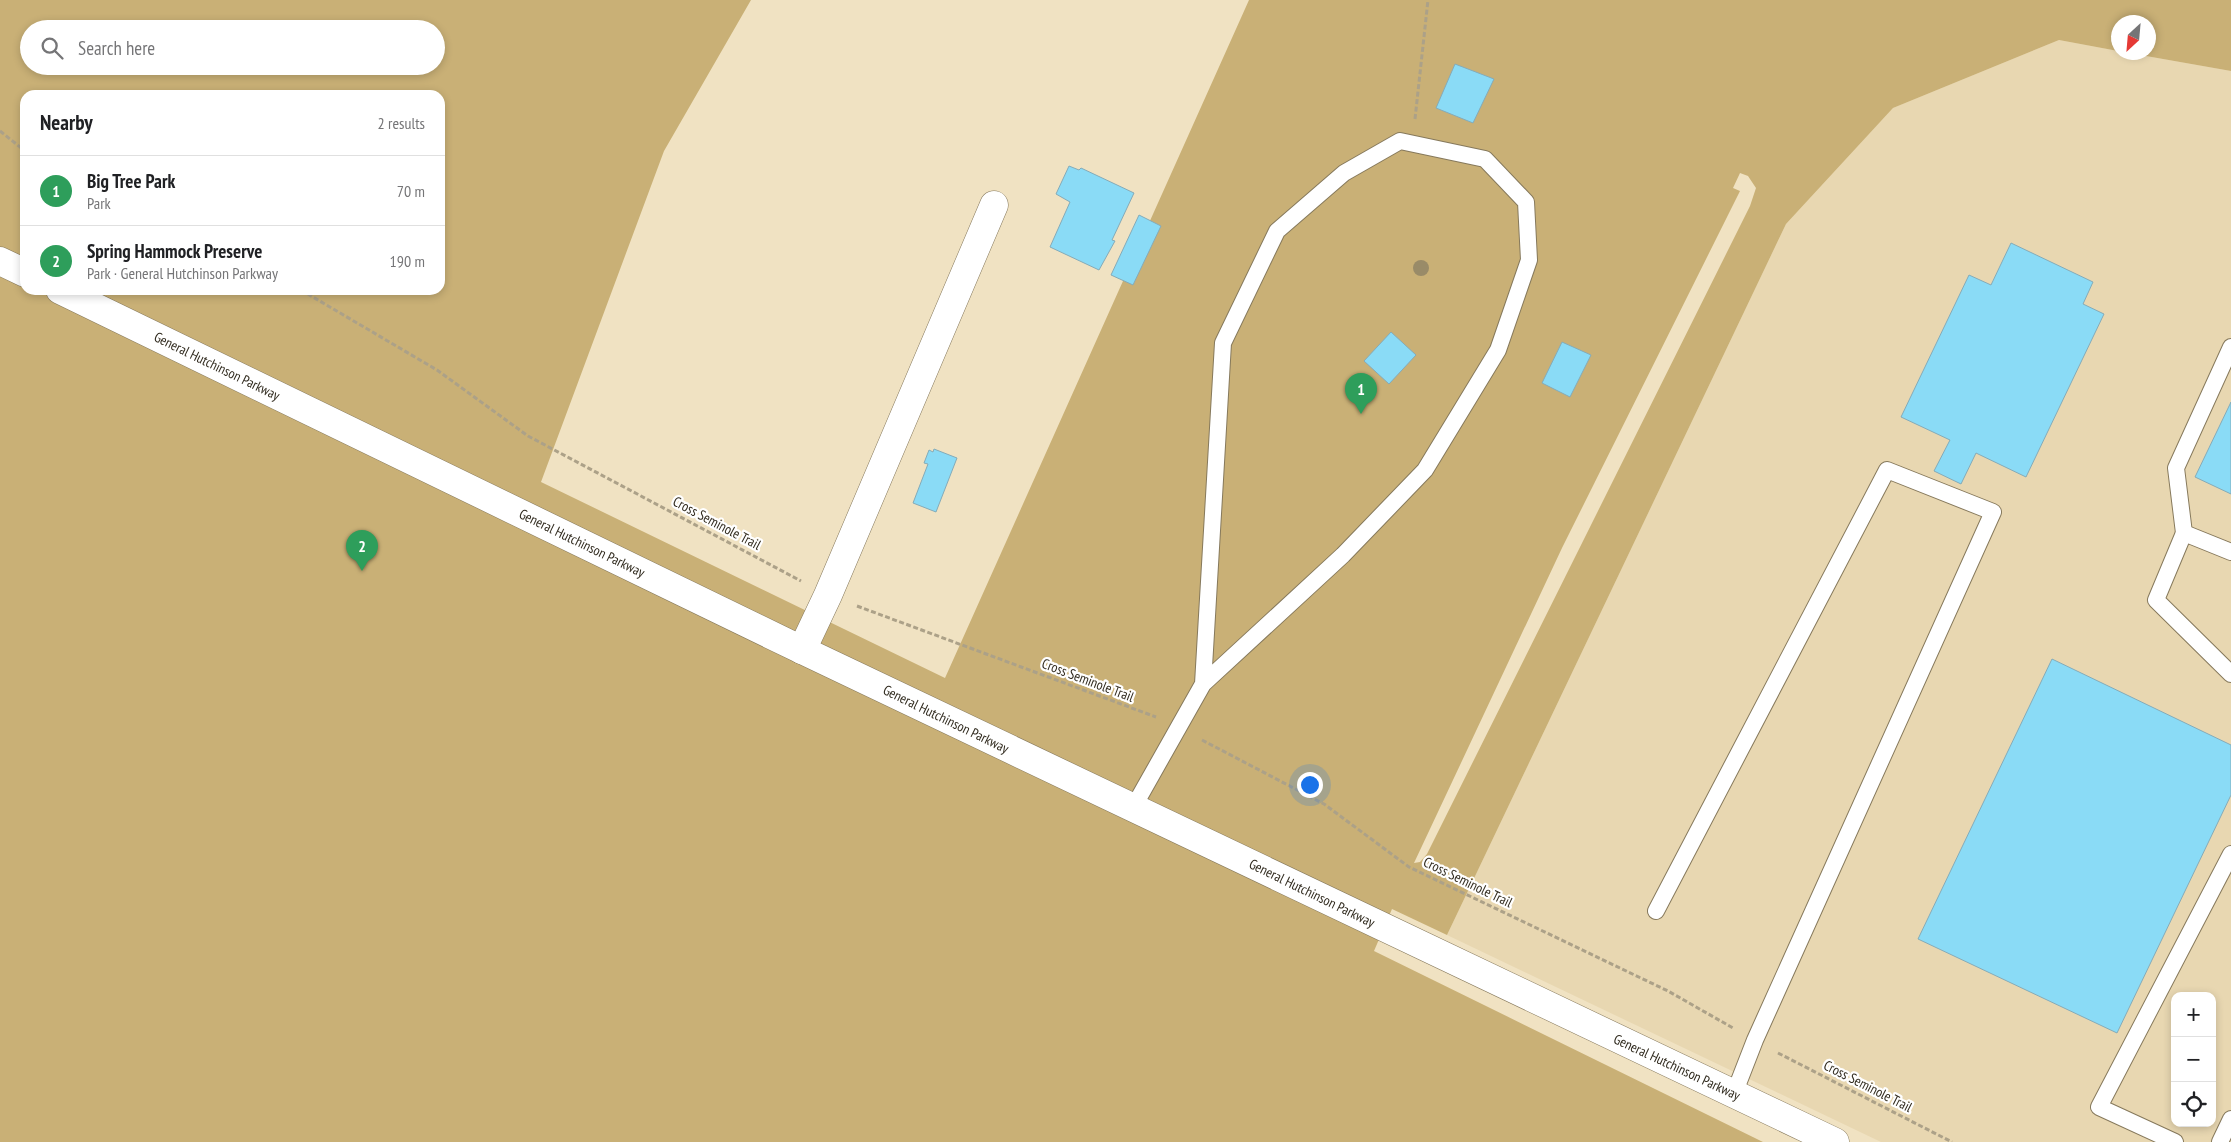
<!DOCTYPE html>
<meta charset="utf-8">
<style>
body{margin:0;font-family:"PT Sans Narrow",sans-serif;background:#f2f2f2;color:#202124}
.controls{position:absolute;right:15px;bottom:15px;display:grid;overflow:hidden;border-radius:10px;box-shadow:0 2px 8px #0003}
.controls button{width:45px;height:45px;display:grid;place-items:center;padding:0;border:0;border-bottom:1px solid #e0e0e0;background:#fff;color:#202124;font:25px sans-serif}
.compass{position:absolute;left:2111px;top:15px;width:45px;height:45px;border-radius:50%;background:#fff;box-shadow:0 2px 8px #0003;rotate:206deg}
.you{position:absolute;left:1309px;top:784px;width:18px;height:18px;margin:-12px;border:4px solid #fff;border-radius:50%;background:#1a73e8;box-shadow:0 0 0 8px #1a73e833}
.badge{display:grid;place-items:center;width:32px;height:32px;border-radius:50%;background:#ea580c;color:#fff;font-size:16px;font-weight:700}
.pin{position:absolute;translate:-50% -41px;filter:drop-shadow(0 1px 2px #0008)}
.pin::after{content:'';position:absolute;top:26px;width:18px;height:15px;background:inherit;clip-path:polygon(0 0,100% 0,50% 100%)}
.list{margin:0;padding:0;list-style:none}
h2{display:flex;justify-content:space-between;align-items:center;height:65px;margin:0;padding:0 20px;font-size:21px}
h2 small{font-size:16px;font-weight:400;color:#757577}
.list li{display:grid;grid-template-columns:32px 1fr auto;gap:15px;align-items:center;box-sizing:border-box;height:70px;padding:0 20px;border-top:1px solid #e0e0e0}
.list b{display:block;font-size:19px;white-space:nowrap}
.list p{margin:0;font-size:16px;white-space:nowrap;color:#757577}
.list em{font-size:16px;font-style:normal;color:#757577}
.icon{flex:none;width:28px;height:28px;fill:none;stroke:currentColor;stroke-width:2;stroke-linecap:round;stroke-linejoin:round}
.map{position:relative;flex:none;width:2231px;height:1142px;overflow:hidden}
.search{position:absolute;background:#fff;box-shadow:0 2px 8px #0003;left:20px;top:20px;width:425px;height:55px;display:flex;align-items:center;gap:12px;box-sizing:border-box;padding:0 18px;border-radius:28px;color:#757577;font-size:19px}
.panel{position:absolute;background:#fff;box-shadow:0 2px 8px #0003;left:20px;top:90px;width:425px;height:205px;border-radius:15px}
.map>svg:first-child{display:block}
.built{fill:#e8d7b1;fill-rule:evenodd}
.green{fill:#c9b076;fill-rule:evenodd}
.building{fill:#8adbf6;stroke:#85abb8}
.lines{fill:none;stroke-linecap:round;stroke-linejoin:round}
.service-casing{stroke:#86795c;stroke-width:18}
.minor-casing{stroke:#86795c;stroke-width:29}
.tertiary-casing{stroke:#86795c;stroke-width:29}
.path{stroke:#aca188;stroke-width:3;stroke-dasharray:5 2.5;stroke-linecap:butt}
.service{stroke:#fff;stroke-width:16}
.minor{stroke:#fff;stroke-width:28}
.tertiary{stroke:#fff;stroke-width:28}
.tree{fill:#998b68}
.labels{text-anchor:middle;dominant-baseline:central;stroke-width:4.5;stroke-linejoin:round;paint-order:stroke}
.street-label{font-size:14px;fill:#312b1f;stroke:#fff}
</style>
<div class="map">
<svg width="2231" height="1142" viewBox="0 0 2231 1142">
<rect width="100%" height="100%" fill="#f0e2c2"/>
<path class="built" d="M 2059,40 L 2118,51 L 2118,52 L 2129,53 L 2231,71 L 2231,1142 L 1881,1142 L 1447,935 L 1786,224 L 1893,108 ZM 2175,996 L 2212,996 L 2212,1123 L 2175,1123 Z"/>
<path class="green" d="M 0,0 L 751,0 L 664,151 L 541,482 L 945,678 L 1249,0 L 2231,0 L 2231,71 L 2129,53 L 2148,52 L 2148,22 L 2118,22 L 2118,51 L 2059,40 L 1893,108 L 1786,224 L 1447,935 L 1392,909 L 1374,951 L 1763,1142 L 0,1142 ZM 29,29 L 436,29 L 436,66 L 29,66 ZM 25,95 L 440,95 L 440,290 L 25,290 ZM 1740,173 L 1748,176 L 1756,188 L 1750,206 L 1427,854 L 1420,862 L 1414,863 L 1562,548 L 1740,191 L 1733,188 Z"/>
<g class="building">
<polygon points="1455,64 1494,79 1473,123 1436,108"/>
<polygon points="1069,166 1079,170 1081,168 1134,193 1112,240 1115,241 1099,270 1050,247 1070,202 1056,194"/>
<polygon points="1139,215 1161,226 1133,285 1111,275"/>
<polygon points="2011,243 2093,282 2083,304 2104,314 2026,477 1976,453 1961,484 1934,471 1950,440 1901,417 1969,275 1991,285"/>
<polygon points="1391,332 1416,355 1389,384 1364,361"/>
<polygon points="1562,342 1591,355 1570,397 1542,383"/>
<polygon points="2231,402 2231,494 2195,477"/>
<polygon points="934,449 957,458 936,512 913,503 928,464 924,463 929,450 933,452"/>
<polygon points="2052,659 2231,745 2231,795 2117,1033 1918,939"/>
</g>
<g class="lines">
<defs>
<g id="service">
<polyline points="2184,533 2176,468 2231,347"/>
<polyline points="2231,552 2184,533 2156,600 2231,674"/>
<polyline points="1133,808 1203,684 1343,555 1425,470 1498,350 1529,260 1526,202 1485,159 1400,141 1344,173 1277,231 1223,343 1203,684"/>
<polyline points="1656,911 1887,470 1993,512 1755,1040 1734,1094"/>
<polyline points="2175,1142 2099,1107 2231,854"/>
<polyline points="2220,1142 2231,1119"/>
</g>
<polyline id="minor" points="802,650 828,595 994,205"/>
<g id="tertiary">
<polyline points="0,261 25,273"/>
<polyline points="60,290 802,650 1835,1142"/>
</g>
</defs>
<use href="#service" class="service-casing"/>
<use href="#minor" class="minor-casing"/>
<use href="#tertiary" class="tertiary-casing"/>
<g class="path">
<polyline points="1415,119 1428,0"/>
<polyline points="0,131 25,151"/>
<polyline points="301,290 437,370 528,436 801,581"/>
<polyline points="857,606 1156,717"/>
<polyline points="1202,740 1324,804 1409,867 1668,991 1733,1028"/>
<polyline points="1778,1053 1952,1142"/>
</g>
<use href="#service" class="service"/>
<use href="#minor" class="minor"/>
<use href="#tertiary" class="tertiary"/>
</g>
<circle class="tree" cx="1421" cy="268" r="8"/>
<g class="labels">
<g class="street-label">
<text transform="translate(217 366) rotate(26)">General Hutchinson Parkway</text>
<text transform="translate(717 523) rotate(28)">Cross Seminole Trail</text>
<text transform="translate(582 543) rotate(26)">General Hutchinson Parkway</text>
<text transform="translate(1088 680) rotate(21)">Cross Seminole Trail</text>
<text transform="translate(946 719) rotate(26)">General Hutchinson Parkway</text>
<text transform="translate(1468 882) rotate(26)">Cross Seminole Trail</text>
<text transform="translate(1312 893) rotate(26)">General Hutchinson Parkway</text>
<text transform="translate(1677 1067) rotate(25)">General Hutchinson Parkway</text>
<text transform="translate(1868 1086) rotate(27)">Cross Seminole Trail</text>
</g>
</g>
</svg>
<div class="controls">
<button>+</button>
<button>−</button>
<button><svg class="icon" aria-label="locate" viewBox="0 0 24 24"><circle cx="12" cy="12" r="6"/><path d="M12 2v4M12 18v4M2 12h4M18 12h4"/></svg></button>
</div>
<svg class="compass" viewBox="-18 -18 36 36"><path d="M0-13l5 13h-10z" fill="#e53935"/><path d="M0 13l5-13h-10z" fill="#757577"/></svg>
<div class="you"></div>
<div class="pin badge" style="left:1361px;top:414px;background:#2e9e5b">1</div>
<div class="pin badge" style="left:362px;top:571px;background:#2e9e5b">2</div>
<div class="search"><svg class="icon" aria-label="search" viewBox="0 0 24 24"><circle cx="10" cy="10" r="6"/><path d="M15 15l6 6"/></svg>Search here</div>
<section class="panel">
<h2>Nearby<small>2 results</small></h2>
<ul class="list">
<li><span class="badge" style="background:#2e9e5b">1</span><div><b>Big Tree Park</b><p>Park</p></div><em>70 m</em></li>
<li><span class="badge" style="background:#2e9e5b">2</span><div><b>Spring Hammock Preserve</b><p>Park · General Hutchinson Parkway</p></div><em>190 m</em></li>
</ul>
</section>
</div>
